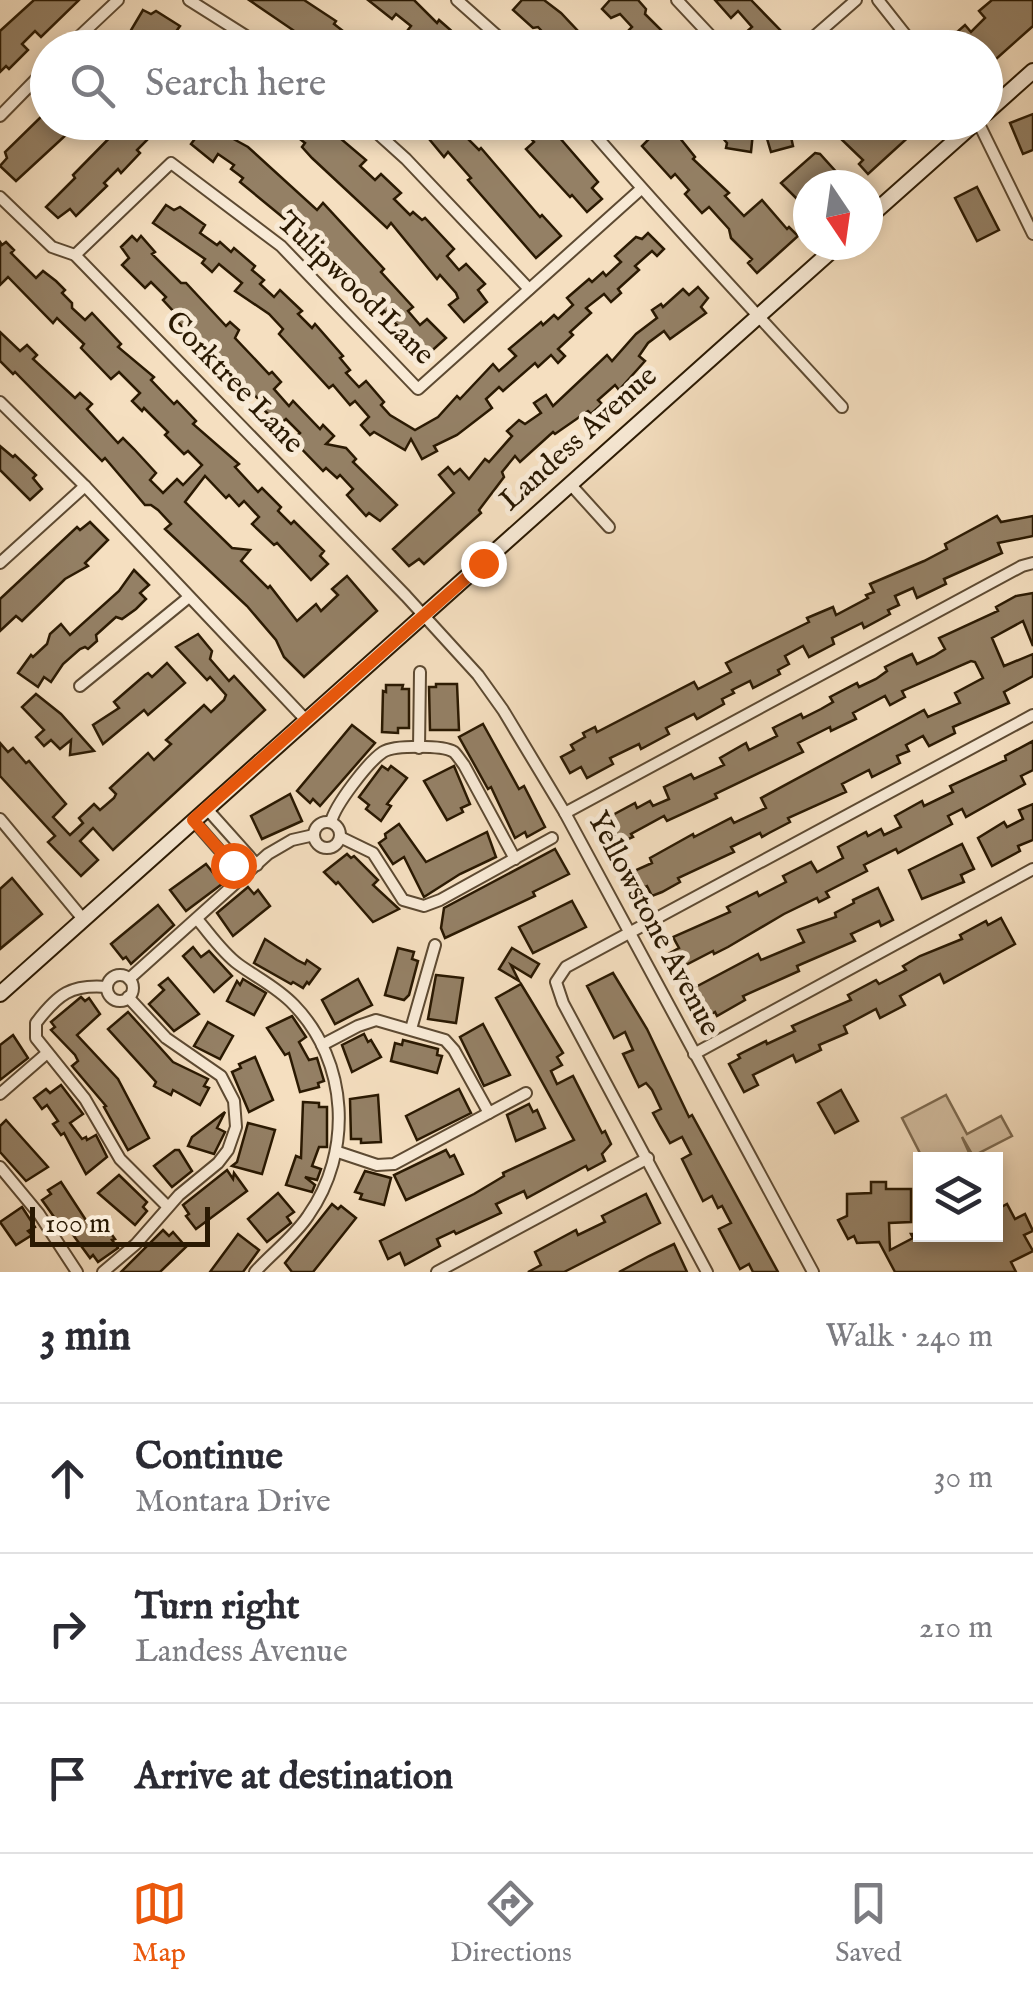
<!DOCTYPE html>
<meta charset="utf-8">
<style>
body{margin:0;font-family:"IM FELL English",serif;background:#f7f7f7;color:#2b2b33}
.controls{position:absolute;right:30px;bottom:30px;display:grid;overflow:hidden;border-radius:0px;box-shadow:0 5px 15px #0003}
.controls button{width:90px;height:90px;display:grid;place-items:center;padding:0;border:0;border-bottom:2px solid #e1e1e2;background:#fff;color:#2b2b33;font:50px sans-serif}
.compass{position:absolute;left:793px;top:170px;width:90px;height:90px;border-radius:50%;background:#fff;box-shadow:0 5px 15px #0003;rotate:167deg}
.scale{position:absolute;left:30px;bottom:25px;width:180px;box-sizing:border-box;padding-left:10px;border:5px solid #2a1902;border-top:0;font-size:28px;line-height:35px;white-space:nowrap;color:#2a1902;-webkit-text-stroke:8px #f8ead6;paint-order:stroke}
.stop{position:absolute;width:30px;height:30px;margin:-22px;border:8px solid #ea580c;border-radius:50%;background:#fff}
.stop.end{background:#ea580c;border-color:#fff;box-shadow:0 2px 10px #0008}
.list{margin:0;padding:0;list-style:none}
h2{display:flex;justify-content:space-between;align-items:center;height:130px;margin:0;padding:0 40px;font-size:42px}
h2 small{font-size:32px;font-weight:400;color:#7c7c81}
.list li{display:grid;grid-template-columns:65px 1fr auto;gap:30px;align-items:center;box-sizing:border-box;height:150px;padding:0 40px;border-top:2px solid #e1e1e2}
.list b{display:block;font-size:38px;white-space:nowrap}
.list p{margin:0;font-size:32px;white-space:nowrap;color:#7c7c81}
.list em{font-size:32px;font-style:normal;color:#7c7c81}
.icon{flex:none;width:55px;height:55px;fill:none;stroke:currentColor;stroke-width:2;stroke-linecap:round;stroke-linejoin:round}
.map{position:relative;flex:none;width:1033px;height:1272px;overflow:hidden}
.search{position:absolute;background:#fff;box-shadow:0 5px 15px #0003;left:30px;right:30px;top:30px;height:110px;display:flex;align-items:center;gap:25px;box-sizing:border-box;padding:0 35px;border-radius:55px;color:#7c7c81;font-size:38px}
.sheet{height:580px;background:#fff}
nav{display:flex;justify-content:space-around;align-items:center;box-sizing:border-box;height:140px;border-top:2px solid #e1e1e2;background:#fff;font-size:28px;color:#7c7c81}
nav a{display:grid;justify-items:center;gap:5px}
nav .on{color:#ea580c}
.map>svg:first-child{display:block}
.green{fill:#d2bda0;stroke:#7e6b51;stroke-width:2.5}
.building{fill:#948065;stroke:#2a1902;stroke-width:2.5}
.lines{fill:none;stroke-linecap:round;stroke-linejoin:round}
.street-casing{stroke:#5d4a32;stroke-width:14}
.secondary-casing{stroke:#2a1902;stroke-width:18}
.street{stroke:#f8ead6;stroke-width:10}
.secondary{stroke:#f8ead6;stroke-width:14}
.route{stroke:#ea580c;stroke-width:12}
.labels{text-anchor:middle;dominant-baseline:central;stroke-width:10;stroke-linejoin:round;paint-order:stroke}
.street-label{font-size:30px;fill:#2a1902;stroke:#f8ead6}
</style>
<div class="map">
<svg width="1033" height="1272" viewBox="0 0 1033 1272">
<rect width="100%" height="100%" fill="#f5dfc0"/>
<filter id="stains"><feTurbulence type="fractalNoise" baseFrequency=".002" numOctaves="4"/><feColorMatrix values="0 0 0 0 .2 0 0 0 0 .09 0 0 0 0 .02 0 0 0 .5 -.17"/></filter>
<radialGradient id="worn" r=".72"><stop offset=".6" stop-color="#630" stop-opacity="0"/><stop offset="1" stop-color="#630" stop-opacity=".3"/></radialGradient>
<polygon class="green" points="946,1095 967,1134 1001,1116 1012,1136 973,1156 962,1137 971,1157 923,1159 902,1118"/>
<g class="building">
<polygon points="34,0 79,0 41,37 35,31 22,44 28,50 9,69 6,66 0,72 0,31"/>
<polygon points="249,0 304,0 336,21 334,24 352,38 345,48 326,48 309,36 306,39"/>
<polygon points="368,0 414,0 437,23 439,20 471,48 413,48 419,41 407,31 411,26 396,14 392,19"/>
<polygon points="522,0 544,0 561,13 594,48 558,48 538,27 533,28 513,10"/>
<polygon points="610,0 638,0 646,9 645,14 667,36 670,34 681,48 643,48 628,31 632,27 620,14 611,18 602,9"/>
<polygon points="715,0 751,0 783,33 767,48 762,48 744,34 752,27 738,11 731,18"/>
<polygon points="992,0 1033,0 1033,26 986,68 986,48 957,48 949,39 965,25 971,32 985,18 979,11"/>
<polygon points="143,10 151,14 156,11 180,26 175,33 191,43 195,35 215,48 161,48 141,36 133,43 138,48 111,48 124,35 127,37"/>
<polygon points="48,110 48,122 80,122 16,181 0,166 7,158 5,152"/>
<polygon points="1033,114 1033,150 1023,154 1010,123"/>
<polygon points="125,122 131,122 148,139 137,150 140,153 121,173 118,169 104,183 107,186 76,216 70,209 58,218 46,207 75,178 73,175"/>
<polygon points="191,122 198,122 216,135 219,131 248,147 317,210 323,203 384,269 381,272 413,307 408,311 420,325 427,319 446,338 425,357 415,346 412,349 394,328 397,325 384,311 382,314 373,306 376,303 364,289 361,291 321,251 328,244 313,232 308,238 240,182 243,178 231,169 234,165 218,154 213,162 191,144 194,140 184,133"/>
<polygon points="278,122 321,122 366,160 360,166 375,180 381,174 401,193 394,199 410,215 413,212 422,220 425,218 454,249 447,256 459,270 466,264 485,284 478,290 487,302 464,322 449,305 458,298 456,293 440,275 437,279 391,223 387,228 312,158 302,147 305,143"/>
<polygon points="415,122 456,122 461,126 469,134 466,137 479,150 481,148 540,217 542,215 561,236 536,258 468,180 471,178 448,152 444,157"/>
<polygon points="516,122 546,122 598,182 592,188 602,199 587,212 572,195 570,197 526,149 534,142"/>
<polygon points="633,122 667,122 695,157 693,159 729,193 725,196 744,216 762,200 787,229 789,227 798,236 757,273 748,263 752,259 731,238 729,229 709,207 702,213 685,194 689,190 675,174 671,178 642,146 648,140"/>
<polygon points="709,122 742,126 742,122 754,123 751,152 726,148 727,143"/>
<polygon points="762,122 801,122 790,132 793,146 771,152"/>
<polygon points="848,122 925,122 868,174 859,164 863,160 839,137 841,135 838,132"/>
<polygon points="815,153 820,154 848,185 808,185 808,210 781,183"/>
<polygon points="977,187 999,230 977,241 955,198"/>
<polygon points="166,205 174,210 180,207 205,225 200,233 217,245 220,242 231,252 234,248 255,266 252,270 264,280 260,284 274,297 280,290 302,311 298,314 312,328 315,324 343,356 340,358 350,370 346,373 359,387 366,381 384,402 381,405 390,415 415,430 438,417 457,396 460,399 493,364 499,371 516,356 509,349 541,322 543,325 554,315 558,319 573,305 567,298 589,279 592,282 603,272 606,276 621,262 615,256 636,237 642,239 648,233 664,249 657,256 652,251 635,266 639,270 618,289 621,293 611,302 604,294 586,308 591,313 570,332 573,335 558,349 565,356 558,363 551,355 538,367 535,363 503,391 499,387 486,399 492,408 457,435 434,446 437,451 422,459 411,439 405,450 374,432 370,435 361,425 369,417 355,401 350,405 333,385 329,388 279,334 283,329 269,314 235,291 242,283 219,264 212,272 202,263 205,259 153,223"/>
<polygon points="132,236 137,241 141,236 155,252 152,254 181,283 186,283 226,326 230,322 239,330 235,338 269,374 272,372 281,382 274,389 289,406 293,401 320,429 323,425 334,436 326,444 346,448 356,459 353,462 397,505 380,521 369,513 366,516 347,495 353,489 340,475 337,478 326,468 323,471 293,440 300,433 286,419 279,425 259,405 262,403 246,386 244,389 215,360 218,357 203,342 200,345 171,315 174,312 163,300 166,297 151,282 145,288 122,265 129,258 121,247"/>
<polygon points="0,242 2,245 6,242 14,250 11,253 36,278 43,271 56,281 65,290 62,293 72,303 72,308 85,320 92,313 121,344 118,347 154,377 151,380 174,404 177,401 196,421 193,424 239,464 235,467 258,492 262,488 281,507 278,511 291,524 294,521 324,551 320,556 328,564 311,580 277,543 274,545 252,524 259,517 244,501 239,506 229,495 226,498 205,476 185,502 232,548 250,550 241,561 268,588 270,586 297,621 316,604 321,611 338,595 332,589 347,576 377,611 304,677 284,657 276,640 247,606 165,529 171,524 158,510 151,505 145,505 105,458 102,461 15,372 13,374 0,361 0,332 20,351 27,345 37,355 33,359 75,398 80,393 92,404 87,409 118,443 123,438 134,449 156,473 150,480 163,493 177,479 183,485 202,465 188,451 184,454 165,435 168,432 144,408 142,411 132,401 140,393 119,372 111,379 81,348 84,344 57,318 53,323 8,277 0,285"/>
<polygon points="698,287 708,298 701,307 706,313 670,339 664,331 648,343 639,356 645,361 619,390 615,385 598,400 602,404 591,414 588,411 555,434 553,432 520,462 515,456 502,472 504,477 479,510 481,513 424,564 419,559 409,566 393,549 454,493 439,475 448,467 454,474 460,469 469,479 485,459 489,462 512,436 507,431 519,420 525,424 541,413 534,403 546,395 553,406 607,355 612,361 636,334 657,318 652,310 661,304 663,307 683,289 689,295"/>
<polygon points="0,446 13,457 15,455 36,475 33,478 42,489 30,500 0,470"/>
<polygon points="997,516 1001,522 1033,516 1033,536 998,543 1002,553 944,579 946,584 917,598 913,588 895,596 899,605 888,610 890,614 864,628 862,623 832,638 834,644 809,657 803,646 785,656 789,664 778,670 780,674 753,688 750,681 732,690 734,693 722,699 724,704 697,719 694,714 666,728 669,734 641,749 639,744 610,758 613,764 587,778 581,767 570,773 561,757 574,750 571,745 585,737 583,733 595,727 597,732 694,682 698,689 731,672 726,663 809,622 807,618 833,607 836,615 868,598 866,595 874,592 870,584 924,561 947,549 945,544"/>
<polygon points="90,522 108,540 85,563 88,566 65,579 22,621 16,616 0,631 0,599 77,527 80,530"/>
<polygon points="134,570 149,585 140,593 146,599 136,609 122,619 116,617 96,635 97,641 88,649 85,647 80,649 63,664 51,682 44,677 38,687 18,673 31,655 33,657 47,644 50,634 61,624 70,635 119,591"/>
<polygon points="1033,593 1033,646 1023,621 992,638 1004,666 1033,654 1033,676 1004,692 1009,703 953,727 955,733 929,746 923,736 906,745 909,751 897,756 900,763 872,777 869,770 842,784 846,792 788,818 790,822 769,833 762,837 760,833 731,847 734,852 678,878 680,882 662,892 652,896 647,886 633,892 625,875 652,863 650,858 693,834 694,837 731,818 734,823 766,808 761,798 924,710 928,717 960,703 955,693 983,678 975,662 971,661 902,691 905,697 890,705 885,696 853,713 856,719 831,731 830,727 798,743 803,752 715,794 717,798 667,821 664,816 631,834 633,837 626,840 629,848 613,855 600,827 611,822 609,817 635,803 637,808 650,801 653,806 669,799 664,787 691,774 694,779 724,765 720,758 746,743 749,750 777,736 773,728 801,714 803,718 821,709 833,702 830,697 857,683 859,687 876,679 887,671 885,667 901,659 912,654 917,664 934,656 945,649 939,638 998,611 996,607 1016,596"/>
<polygon points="198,634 212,651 210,659 229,681 234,676 265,710 113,850 93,828 80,841 98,860 81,876 48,842 55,836 0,776 0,743 8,752 13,748 26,763 29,761 66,804 53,817 70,835 83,823 79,818 94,804 100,810 114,798 116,794 110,788 148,753 154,760 171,744 166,740 204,705 211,712 224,700 226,695 210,677 207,680 176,647"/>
<polygon points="167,663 185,683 148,715 144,710 103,744 93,725 119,708 114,702 145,675 148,673 152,677"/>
<polygon points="436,684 457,684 459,730 430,730 429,687 436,687"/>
<polygon points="386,685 403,685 402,689 409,689 409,728 398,728 398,733 382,732 383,691 386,692"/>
<polygon points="36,694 61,714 94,751 70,755 71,740 60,749 51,740 44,746 36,737 44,730 22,707"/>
<polygon points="483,724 519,789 524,786 545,827 527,837 525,832 515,838 491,787 488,789 459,737"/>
<polygon points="352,725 375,743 320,806 313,799 310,803 297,791"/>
<polygon points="1033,741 1033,770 1021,776 1025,784 966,817 962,809 948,816 952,824 898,853 896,849 864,865 867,871 826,892 829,897 819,902 817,898 784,914 728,947 714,954 713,951 676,970 668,954 679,948 673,937 730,912 727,907 757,892 759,896 786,882 783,876 811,862 817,872 843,858 838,847 866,832 868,836 881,829 884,835 901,827 895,816 922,801 924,806 953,792 950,786 1006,760 1005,756"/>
<polygon points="382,766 388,770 391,766 407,778 387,804 391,806 381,821 366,809 369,805 359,797"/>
<polygon points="454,766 470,804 461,808 463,812 447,820 424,781"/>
<polygon points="290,794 302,821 262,839 251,816"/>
<polygon points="1033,804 1033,840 1018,846 1020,851 992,866 978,838 1004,822 1007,827 1023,819 1019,810"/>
<polygon points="399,824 426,862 487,832 496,857 460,874 424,897 404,857 393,864 379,843 386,838 385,834"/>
<polygon points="962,844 974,869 961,875 964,882 922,899 909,870"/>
<polygon points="555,849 569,874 533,892 535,896 445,938 441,928 444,908"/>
<polygon points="347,854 351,858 354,856 378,880 373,885 399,909 373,922 338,882 336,884 324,872"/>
<polygon points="206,864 222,884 186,911 170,890"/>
<polygon points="12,878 42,914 0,949 0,889"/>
<polygon points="248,887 254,894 258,890 270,906 233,936 217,913"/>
<polygon points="878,888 893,920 881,926 879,921 851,934 855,941 797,966 799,971 743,996 745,1000 717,1016 715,1012 704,1018 690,990 758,954 761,960 804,942 798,930 836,917 835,913 854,903 853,900"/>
<polygon points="572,901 586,927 533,953 519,927"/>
<polygon points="158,905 174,925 131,964 126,957 123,959 111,944"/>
<polygon points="1001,918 1015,944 944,983 940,974 900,996 905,1005 880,1018 876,1009 844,1026 847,1033 819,1045 821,1050 796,1062 793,1055 753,1075 758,1085 744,1092 729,1064 740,1058 738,1055 766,1041 767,1044 795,1031 792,1026 851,1000 848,995 876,980 879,984 906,970 903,966 920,956 962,939 960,935 986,921 988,925"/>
<polygon points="265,939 297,960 305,964 307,960 320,969 309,984 307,982 303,988 293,982 291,984 254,963"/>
<polygon points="193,947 201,957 209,951 232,976 214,992 183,956"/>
<polygon points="398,948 414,952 412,959 418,961 409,995 404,1000 385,995"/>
<polygon points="512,948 539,964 531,977 511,965 519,981 499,969"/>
<polygon points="613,973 647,1029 689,1117 692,1115 778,1272 753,1272 749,1264 740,1269 719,1229 731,1223 722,1206 718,1208 712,1196 703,1201 682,1159 691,1154 682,1137 670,1143 660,1126 653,1113 661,1109 652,1090 646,1083 639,1087 623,1054 633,1050 625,1032 614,1038 587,986"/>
<polygon points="436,975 463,978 456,1023 428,1019"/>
<polygon points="168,978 199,1014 174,1031 149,1004 164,990 159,985"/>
<polygon points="243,979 266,993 254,1015 227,1001 237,981 240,985"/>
<polygon points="358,979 372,1005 335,1024 322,1000"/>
<polygon points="521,984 563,1053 557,1057 562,1065 551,1071 557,1084 573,1076 602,1133 605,1131 611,1144 602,1154 605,1161 588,1170 586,1166 527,1198 524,1191 496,1204 501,1213 456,1234 454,1231 437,1239 440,1246 405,1265 400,1253 388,1259 380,1241 474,1194 504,1176 503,1173 574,1140 496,998"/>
<polygon points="81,997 85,1001 89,998 100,1014 77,1035 118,1079 149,1138 128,1150 104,1107 106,1106 72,1066 78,1061 75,1055 51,1030 55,1027 51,1022"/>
<polygon points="128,1012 173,1062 208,1079 204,1086 209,1088 200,1105 173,1090 171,1095 154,1086 156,1082 108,1029"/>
<polygon points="292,1016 306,1037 299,1042 309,1060 317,1058 324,1081 318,1083 319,1087 300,1092 289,1053 285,1055 267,1028"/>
<polygon points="208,1022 233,1036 220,1059 194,1046"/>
<polygon points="483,1024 510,1075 484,1086 460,1037"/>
<polygon points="364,1034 368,1042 371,1040 381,1057 352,1072 342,1045"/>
<polygon points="13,1035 28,1058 0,1080 0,1045"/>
<polygon points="403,1040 438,1049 437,1055 442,1056 437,1073 391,1061 395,1043 402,1045"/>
<polygon points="255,1057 273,1100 249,1112 232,1072 241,1068 239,1064"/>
<polygon points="61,1085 83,1114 70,1123 82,1139 86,1137 87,1140 96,1135 107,1157 86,1174 64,1133 61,1135 53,1124 58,1121 47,1105 42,1109 34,1098 46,1089 50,1093"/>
<polygon points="459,1089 471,1113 417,1140 406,1116"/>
<polygon points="841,1090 858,1121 835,1133 818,1103"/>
<polygon points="378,1095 381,1142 361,1143 361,1139 351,1139 350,1099"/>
<polygon points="303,1102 319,1103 319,1107 327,1107 327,1147 319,1147 312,1166 321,1169 317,1180 305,1177 315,1185 312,1192 286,1185 296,1156 301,1158"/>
<polygon points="529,1104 533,1112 537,1110 545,1128 516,1141 507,1115"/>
<polygon points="225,1112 217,1128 225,1132 214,1154 188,1146 192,1137"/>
<polygon points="6,1120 48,1167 26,1181 0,1152 0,1126"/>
<polygon points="248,1123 275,1130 262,1174 232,1166 237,1162"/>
<polygon points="175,1150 179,1150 192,1171 172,1187 154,1166"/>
<polygon points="446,1150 450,1157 454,1155 463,1174 406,1200 394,1175"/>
<polygon points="227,1170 233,1179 234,1173 247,1191 196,1229 186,1216 189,1214 183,1205"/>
<polygon points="365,1171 391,1178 384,1205 360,1199 362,1194 355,1192"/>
<polygon points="119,1175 147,1202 143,1207 147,1211 135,1225 98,1193"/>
<polygon points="61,1182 93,1231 104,1224 115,1239 112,1240 118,1248 98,1262 93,1255 90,1258 68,1228 64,1231 42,1200 51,1194 48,1190"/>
<polygon points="871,1182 886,1182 886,1189 911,1189 911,1222 889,1223 890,1250 913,1238 911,1234 996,1234 996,1210 1007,1204 1015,1219 1025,1214 1033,1231 1024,1235 1033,1251 1011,1262 1016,1272 895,1272 879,1242 857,1243 854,1236 848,1239 838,1220 847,1216 847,1194 871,1193"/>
<polygon points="278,1193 294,1212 287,1217 291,1223 267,1242 248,1219"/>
<polygon points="646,1194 660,1223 564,1272 528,1272 541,1265 535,1252 576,1230 578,1235 605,1222 602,1216"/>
<polygon points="332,1204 338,1209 341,1206 356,1218 313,1272 292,1272 285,1263"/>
<polygon points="22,1207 35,1227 28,1231 32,1235 16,1245 0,1222"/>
<polygon points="163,1230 169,1236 173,1232 186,1247 160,1272 121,1272"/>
<polygon points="238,1234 259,1250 243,1272 210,1272"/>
<polygon points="674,1244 687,1272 619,1272 649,1256"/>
</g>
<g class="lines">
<defs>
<g id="street">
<polyline points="189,0 265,48"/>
<polyline points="457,0 511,48"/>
<polyline points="677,0 722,48"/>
<polyline points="878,0 916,48"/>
<polyline points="67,48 118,0"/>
<polyline points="801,48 856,0"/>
<polyline points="0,116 48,67"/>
<polyline points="365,122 406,159 529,289"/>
<path d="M 584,122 C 668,220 756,313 842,407"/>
<polyline points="978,122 1033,234"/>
<polyline points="0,197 52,247 75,255 406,596 478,675 503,710 565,813 813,1272"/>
<polyline points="75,255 171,163 281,246 418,389 641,189"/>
<polyline points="0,402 85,486 306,720"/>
<polyline points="571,485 609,527"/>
<polyline points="0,563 85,486"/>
<polyline points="80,686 189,597"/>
<polyline points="419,748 420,672"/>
<polyline points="207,809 257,865"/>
<polyline points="565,813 1022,566 1033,563"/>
<polyline points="0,819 83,919"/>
<polyline points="193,820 243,877"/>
<circle cx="327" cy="835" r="13"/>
<path d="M 331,822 C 335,805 368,762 383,752 C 394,745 443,745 454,752 C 457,755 461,761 464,765 L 515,859"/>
<polyline points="340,837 373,853 403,900 424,906 440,900 552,838"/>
<path d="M 197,919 C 210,934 222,952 238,964 C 257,978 277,987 294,1005 C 349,1062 353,1152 308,1216 C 294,1237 272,1253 255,1272"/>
<circle cx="120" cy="988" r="13"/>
<polyline points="129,979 268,854 292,840 314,835"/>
<path d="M 107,987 C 71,984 58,994 36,1023 L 36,1038 L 85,1099 L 120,1159 L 167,1206"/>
<polyline points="411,1029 435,945"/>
<polyline points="322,1045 358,1026 376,1020 445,1040 454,1050 489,1113"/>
<polyline points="694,1054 1033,869"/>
<polyline points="0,1094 46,1054"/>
<polyline points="338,1152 377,1165 394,1164 526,1093"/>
<polyline points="0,1167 39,1214 77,1272"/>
<polyline points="103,1272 136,1244 179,1195 218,1163 228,1150 236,1127 234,1101 221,1076 166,1038 128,997"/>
<polyline points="437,1272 648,1158"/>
<polyline points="707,1272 563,1003 556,982 566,967 1033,715"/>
</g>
<g id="secondary">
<polyline points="986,113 1033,71"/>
<polyline points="868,218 976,122"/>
<polyline points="0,994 838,245"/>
</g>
</defs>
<use href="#street" class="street-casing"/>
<use href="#secondary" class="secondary-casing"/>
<use href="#street" class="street"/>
<use href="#secondary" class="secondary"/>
</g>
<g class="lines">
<polyline class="route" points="233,865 193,820 483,563"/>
</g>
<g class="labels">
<g class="street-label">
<text transform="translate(355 289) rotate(44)">Tulipwood Lane</text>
<text transform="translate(234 383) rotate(46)">Corktree Lane</text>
<text transform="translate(579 439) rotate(-42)">Landess Avenue</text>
<text transform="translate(653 924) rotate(62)">Yellowstone Avenue</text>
</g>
</g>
<rect width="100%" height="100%" filter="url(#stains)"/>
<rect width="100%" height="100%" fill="url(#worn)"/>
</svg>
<div class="controls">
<button><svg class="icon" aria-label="layers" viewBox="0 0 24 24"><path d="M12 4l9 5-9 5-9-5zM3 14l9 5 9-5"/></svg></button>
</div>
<svg class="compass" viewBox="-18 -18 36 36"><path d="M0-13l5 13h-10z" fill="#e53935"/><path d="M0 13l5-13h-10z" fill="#7c7c81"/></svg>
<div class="scale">100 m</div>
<div class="stop" style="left:233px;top:865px"></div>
<div class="stop end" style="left:483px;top:563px"></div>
<div class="search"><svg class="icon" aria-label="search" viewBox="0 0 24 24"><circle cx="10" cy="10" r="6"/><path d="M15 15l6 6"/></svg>Search here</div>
</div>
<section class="sheet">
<h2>3 min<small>Walk · 240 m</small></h2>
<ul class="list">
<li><svg class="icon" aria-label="ahead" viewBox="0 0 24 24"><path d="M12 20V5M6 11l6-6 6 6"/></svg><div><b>Continue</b><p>Montara Drive</p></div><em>30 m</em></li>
<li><svg class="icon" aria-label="right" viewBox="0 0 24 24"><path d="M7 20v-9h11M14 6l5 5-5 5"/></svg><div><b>Turn right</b><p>Landess Avenue</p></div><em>210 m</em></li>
<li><svg class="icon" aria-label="arrive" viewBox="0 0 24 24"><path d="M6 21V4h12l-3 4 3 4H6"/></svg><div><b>Arrive at destination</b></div></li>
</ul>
</section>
<nav>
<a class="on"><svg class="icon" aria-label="map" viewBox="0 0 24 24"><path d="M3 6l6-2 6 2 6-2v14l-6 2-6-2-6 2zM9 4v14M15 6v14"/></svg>Map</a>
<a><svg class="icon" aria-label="directions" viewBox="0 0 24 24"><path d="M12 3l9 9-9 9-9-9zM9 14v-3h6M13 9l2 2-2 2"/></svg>Directions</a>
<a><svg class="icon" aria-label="saved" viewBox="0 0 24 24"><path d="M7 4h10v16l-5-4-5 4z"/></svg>Saved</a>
</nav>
